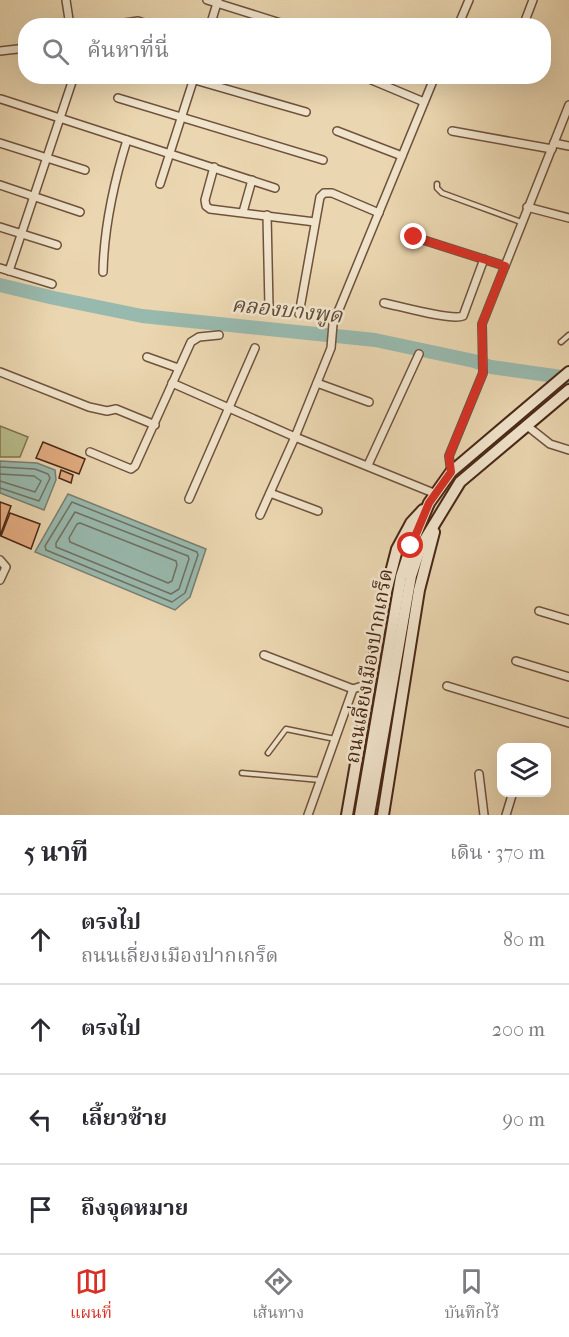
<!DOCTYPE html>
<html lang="th">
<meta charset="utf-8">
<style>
body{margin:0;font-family:"IM FELL French Canon","Noto Serif Thai",serif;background:#f2f2f3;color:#2b2b33}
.controls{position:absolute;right:18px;bottom:18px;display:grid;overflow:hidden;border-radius:12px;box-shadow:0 6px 24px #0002}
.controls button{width:54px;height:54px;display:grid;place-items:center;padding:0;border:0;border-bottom:2px solid #e1e1e2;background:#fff;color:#2b2b33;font:30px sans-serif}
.stop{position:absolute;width:18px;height:18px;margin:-14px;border:4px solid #d93025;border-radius:50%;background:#fff}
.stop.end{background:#d93025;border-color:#fff;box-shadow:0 2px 6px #0008}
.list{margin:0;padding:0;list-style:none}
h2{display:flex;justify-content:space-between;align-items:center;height:78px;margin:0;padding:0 24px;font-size:26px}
h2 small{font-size:20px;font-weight:400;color:#7c7c81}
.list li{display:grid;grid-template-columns:39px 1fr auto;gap:18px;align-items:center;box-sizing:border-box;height:90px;padding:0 24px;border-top:2px solid #e1e1e2}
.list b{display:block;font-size:22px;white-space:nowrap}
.list p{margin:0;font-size:20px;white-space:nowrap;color:#7c7c81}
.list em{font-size:20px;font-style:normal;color:#7c7c81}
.icon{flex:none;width:33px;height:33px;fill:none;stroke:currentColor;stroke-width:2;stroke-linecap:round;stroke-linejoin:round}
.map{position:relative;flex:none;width:569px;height:815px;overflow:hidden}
.search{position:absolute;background:#fff;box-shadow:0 6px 24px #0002;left:18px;right:18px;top:18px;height:66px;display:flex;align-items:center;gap:15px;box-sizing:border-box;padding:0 21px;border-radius:24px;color:#7c7c81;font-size:22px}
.sheet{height:438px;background:#fff}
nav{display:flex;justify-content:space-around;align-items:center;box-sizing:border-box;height:84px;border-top:2px solid #e1e1e2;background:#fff;font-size:16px;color:#7c7c81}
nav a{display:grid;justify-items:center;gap:3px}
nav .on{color:#d93025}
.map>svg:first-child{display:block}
.green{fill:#b8bd8a;stroke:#807250;stroke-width:1.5}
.water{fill:#98b9ae;stroke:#787e71;stroke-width:1.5}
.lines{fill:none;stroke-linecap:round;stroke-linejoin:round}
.shore{stroke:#707062;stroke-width:1.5}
.river{stroke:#98b9ae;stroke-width:14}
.building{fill:#e4ac81;stroke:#482615;stroke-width:1.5}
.service-casing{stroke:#70523c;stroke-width:7}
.minor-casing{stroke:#70523c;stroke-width:10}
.secondary-casing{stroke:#482615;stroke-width:14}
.service{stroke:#f1e4cc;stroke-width:4}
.minor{stroke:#f1e4cc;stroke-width:7}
.secondary{stroke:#f1e4cc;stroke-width:10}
.route{stroke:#d93025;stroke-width:8}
.labels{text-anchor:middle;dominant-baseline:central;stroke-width:5;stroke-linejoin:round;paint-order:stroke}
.street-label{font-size:20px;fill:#482615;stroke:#f1e4cc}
.water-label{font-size:21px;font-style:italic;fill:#5c4b3b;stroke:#f1e4cc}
</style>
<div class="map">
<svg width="569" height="815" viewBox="0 0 569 815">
<rect width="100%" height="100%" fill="#ead6b0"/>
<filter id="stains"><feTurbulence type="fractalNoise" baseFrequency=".00333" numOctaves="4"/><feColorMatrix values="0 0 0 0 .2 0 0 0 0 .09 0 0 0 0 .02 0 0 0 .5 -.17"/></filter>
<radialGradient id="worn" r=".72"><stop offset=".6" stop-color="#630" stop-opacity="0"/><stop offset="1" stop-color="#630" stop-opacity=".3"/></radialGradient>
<polygon class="green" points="0,426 28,437 20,457 0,457"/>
<g class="water">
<polygon points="0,461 37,463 55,470 56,480 44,510 0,493"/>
<polygon points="68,494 206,549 190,597 175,610 35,552"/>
</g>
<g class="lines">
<g class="shore">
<polyline points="0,467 35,469 48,474 50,478 39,501 0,488"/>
<polyline points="0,474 34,476 41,481 35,492 0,481"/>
<polygon points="72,502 197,552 198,555 185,593 172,602 46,550 45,546"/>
<polygon points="75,512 188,556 189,559 179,589 171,594 56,547 56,543"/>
<polygon points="80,523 176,561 177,565 172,581 168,583 70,542 69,538 77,524"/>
</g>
<polyline class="river" points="0,285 54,298 142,316 375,340 474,361 491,367 569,378"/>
</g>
<g class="building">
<polygon points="43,442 85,459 79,474 36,458"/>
<polygon points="61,470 73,475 71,483 59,478"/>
<polygon points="0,502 11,506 0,536"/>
<polygon points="10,513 40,524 31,549 1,536"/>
</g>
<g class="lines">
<defs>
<g id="service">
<polyline points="437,184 437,188 442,193 521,222"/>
<polyline points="561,342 569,335"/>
<polyline points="268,753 286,729 335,739"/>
<polyline points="242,773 320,780"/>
</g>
<g id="minor">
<polyline points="66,0 70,26"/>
<polyline points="207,0 290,26"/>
<polyline points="394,25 396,26"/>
<polyline points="104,26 138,21 154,26"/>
<polyline points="210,26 218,0"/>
<polyline points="458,26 469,0"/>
<polyline points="523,26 533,0"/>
<polyline points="0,51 26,48"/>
<polyline points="181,76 306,112"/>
<polyline points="362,76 424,102"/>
<polyline points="118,98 323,160"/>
<polyline points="1,99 275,188"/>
<polyline points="337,131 402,156"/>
<polyline points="452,131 552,149"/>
<polyline points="0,143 85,170"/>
<polyline points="554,143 569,146"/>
<polyline points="214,167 205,200 206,206 210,209 315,222"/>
<polyline points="160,184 194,78"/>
<polyline points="0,185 80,212"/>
<polyline points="527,207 569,218"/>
<polyline points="243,212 252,180"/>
<polyline points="267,215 269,307"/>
<polyline points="0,227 57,245"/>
<polyline points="414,237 505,266"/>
<polyline points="0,268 52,284"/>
<polyline points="9,271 74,76"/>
<path d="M 103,272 C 104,227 114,182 127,140"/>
<path d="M 384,303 C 399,306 451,321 463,316 L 484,259"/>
<polyline points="299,314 320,197 324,193 332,193 379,213"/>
<polyline points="147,357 178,368"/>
<polyline points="0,372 89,407 107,411 116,409 155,425"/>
<polyline points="172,383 295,437 436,494"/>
<polyline points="317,383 369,402"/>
<polyline points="526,425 550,444 569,450"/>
<polyline points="90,452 131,469 135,466 191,342 199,337 219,335"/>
<polyline points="368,465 419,354"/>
<polyline points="451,472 449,456 483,373 482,324 569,105"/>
<polyline points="270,493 318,511"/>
<polyline points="189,499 255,348"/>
<polyline points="260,515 295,437 331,348 333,324 435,76"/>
<polyline points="0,560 6,567 0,580"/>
<polyline points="539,611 569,620"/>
<polyline points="264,655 353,689"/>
<polyline points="516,661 569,677"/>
<polyline points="447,686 569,723"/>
<polyline points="479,774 484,815"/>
<polyline points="308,815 353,689 362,686 370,686"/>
<polyline points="506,815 513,792"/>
</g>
<g id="secondary">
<polyline points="347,815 386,592 397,549 411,523 423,510"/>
<polyline points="360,815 401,577 411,546 429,503 451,472 569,372"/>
<polyline points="369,815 411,576 421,546 460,482 569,390"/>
<polyline points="383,815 419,590 434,532"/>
</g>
</defs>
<use href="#service" class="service-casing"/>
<use href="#minor" class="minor-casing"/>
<use href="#secondary" class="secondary-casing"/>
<use href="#service" class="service"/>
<use href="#minor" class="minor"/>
<use href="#secondary" class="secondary"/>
</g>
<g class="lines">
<polyline class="route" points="411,546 429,503 451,472 449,456 483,373 482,324 505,266 414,237"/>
</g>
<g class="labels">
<g class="street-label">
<text transform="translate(369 666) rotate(-80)">ถนนเลี่ยงเมืองปากเกร็ด</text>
</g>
<g class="water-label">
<text transform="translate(287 310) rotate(6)">คลองบางพูด</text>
</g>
</g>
<rect width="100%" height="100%" filter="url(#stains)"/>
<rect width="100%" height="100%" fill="url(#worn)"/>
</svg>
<div class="controls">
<button><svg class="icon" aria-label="layers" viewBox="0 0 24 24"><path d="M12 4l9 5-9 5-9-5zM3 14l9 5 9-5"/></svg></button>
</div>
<div class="stop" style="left:411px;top:546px"></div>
<div class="stop end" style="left:414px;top:237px"></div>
<div class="search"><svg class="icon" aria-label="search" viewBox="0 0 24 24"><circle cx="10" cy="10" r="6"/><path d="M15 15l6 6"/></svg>ค้นหาที่นี่</div>
</div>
<section class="sheet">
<h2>5 นาที<small>เดิน · 370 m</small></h2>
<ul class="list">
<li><svg class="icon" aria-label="ahead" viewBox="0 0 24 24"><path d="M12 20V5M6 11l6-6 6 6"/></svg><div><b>ตรงไป</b><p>ถนนเลี่ยงเมืองปากเกร็ด</p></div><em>80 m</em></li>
<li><svg class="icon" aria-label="ahead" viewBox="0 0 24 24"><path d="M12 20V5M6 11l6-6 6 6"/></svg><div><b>ตรงไป</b></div><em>200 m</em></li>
<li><svg class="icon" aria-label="left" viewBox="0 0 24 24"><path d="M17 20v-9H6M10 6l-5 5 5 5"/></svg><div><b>เลี้ยวซ้าย</b></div><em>90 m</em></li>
<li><svg class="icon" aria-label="arrive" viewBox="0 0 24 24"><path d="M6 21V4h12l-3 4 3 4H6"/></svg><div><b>ถึงจุดหมาย</b></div></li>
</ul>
</section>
<nav>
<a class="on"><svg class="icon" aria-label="map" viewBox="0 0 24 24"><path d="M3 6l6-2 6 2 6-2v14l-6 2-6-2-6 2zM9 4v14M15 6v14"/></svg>แผนที่</a>
<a><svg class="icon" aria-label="directions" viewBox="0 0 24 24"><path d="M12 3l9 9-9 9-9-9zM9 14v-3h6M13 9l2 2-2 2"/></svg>เส้นทาง</a>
<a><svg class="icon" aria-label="saved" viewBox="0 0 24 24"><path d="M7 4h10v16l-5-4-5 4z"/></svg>บันทึกไว้</a>
</nav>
